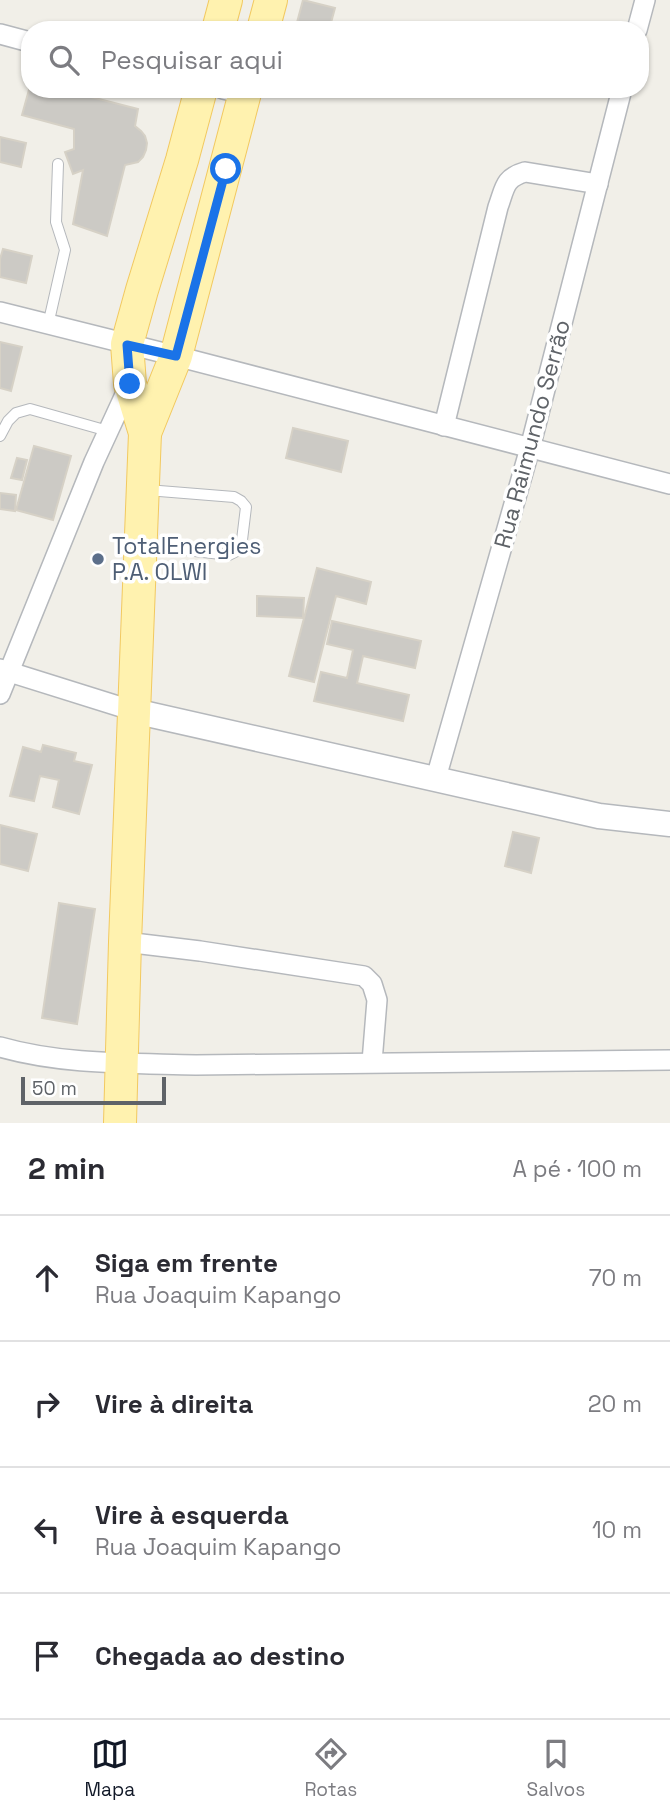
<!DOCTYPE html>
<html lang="pt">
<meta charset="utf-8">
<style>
body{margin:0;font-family:"Space Grotesk",sans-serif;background:#f2f2f3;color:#2b2b33}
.scale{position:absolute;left:21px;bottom:18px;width:145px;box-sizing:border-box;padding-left:7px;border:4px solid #5f6368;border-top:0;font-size:19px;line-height:24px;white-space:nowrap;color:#5f6368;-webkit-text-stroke:5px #fff;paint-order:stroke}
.stop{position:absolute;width:21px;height:21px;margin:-16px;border:5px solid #1a73e8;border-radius:50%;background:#fff}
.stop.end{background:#1a73e8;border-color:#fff;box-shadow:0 2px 7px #0008}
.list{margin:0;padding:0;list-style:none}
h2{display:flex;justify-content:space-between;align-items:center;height:91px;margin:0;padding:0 28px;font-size:30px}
h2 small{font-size:23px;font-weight:400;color:#7c7c81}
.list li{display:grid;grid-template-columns:46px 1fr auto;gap:21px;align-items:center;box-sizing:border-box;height:126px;padding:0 28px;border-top:2px solid #e1e1e2}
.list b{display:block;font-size:26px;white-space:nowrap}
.list p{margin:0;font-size:23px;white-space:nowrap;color:#7c7c81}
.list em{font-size:23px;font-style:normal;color:#7c7c81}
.icon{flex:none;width:38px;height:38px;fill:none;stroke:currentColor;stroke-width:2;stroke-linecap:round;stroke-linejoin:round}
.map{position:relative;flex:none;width:670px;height:1123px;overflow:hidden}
.search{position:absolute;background:#fff;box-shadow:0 2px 5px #0004;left:21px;right:21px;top:21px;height:77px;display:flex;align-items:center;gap:18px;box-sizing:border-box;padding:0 24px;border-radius:28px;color:#7c7c81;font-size:26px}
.sheet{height:595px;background:#fff}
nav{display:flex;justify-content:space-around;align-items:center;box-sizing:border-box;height:98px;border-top:2px solid #e1e1e2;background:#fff;font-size:19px;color:#7c7c81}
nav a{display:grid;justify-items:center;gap:4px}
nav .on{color:#111827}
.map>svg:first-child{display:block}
.building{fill:#cccac5;stroke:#d6d1c6;stroke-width:2}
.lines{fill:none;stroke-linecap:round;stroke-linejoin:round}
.service-casing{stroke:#b5b8bc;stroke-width:12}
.minor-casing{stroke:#b5b8bc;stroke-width:22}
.tertiary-casing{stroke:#b5b8bc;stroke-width:27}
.primary-casing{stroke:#f2c960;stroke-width:34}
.service{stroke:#fff;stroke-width:10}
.minor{stroke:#fff;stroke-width:19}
.tertiary{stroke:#fff;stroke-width:24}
.primary{stroke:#fff2af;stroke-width:32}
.route{stroke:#1a73e8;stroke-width:9}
.service-dot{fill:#5c6f8a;stroke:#fff;stroke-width:2.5}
.labels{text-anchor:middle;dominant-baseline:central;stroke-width:7;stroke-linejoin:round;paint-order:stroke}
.street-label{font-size:23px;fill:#5f6368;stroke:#fff}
.service-label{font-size:23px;fill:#4e5e75;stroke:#fff;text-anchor:start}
</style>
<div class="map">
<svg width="670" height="1123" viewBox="0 0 670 1123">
<rect width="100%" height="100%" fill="#f1efe8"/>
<g class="building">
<polygon points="303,0 335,8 329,30 295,30"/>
<polygon points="30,86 30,89 60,89 138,109 135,126 141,131 145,136 147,143 146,150 143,157 138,162 125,165 107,236 73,224 83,170 73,174 65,152 74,149 74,129 22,115"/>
<polygon points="0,137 26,143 21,167 0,162"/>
<polygon points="3,249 32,256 26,283 0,277 0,259"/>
<polygon points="0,342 22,347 11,391 0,388"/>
<polygon points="293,428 348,441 341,472 286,458"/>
<polygon points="34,446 71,456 53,520 16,510"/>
<polygon points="17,458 27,460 22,480 11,478"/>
<polygon points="0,493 16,495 15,511 0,509"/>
<polygon points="317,568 371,582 366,604 336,596 314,682 289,676"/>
<polygon points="257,596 304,598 303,618 257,616"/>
<polygon points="332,621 421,641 415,668 363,656 357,683 409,695 403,721 314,701 321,672 347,678 353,650 327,644"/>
<polygon points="43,745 76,753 74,761 92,765 79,814 53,807 59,780 40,776 34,801 10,796 23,747 41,752"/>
<polygon points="0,825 37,834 28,871 0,864"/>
<polygon points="513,832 539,838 531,873 505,866"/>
<polygon points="59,903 95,909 77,1024 42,1018"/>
</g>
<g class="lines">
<defs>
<g id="service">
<polyline points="48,325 65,250 56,222 58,164"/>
<polyline points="0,436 8,421 16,413 30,409 108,431"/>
<polyline points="144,545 229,555 239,550 242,540 246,507 241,501 234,497 147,490"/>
</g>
<g id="minor">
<polyline points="637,30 645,0"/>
<polyline points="0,34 30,42"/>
<polyline points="223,89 245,94"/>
<polyline points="0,312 176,356 670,484"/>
<path d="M 444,426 L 498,207 C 505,188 504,178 525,172 L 598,184"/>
<polyline points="0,669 134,711"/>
<polyline points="0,694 94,462 130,384"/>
<polyline points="436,778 530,448 622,89"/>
<polyline points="125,942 200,951 364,976 372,984 377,1000 372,1062"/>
<path d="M 0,1047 C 63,1065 131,1063 196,1065 L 670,1060"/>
</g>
<polyline id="tertiary" points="134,711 599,816 670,824"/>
<g id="primary">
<polyline points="218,30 226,0"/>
<polyline points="263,30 271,0"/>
<polyline points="145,433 176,356 246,89"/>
<polyline points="120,1123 125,942 145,433 130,384 127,344 142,290 182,160 201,89"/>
</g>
</defs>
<use href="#service" class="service-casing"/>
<use href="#minor" class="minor-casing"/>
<use href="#tertiary" class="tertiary-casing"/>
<use href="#primary" class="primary-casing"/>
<use href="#service" class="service"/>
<use href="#minor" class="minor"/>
<use href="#tertiary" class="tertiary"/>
<use href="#primary" class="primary"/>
</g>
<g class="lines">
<polyline class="route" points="130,384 127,345 176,356 226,169"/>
</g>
<circle class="service-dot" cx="98" cy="559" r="7"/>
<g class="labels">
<g class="street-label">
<text transform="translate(532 434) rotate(-75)">Rua Raimundo Serrão</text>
</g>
<g class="service-label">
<text x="112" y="546">TotalEnergies<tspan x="112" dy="26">P.A. OLWI</tspan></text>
</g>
</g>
</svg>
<div class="scale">50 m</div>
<div class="stop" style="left:226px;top:169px"></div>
<div class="stop end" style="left:130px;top:384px"></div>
<div class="search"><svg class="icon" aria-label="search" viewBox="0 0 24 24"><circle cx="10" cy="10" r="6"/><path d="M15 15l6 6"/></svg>Pesquisar aqui</div>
</div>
<section class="sheet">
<h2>2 min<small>A pé · 100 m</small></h2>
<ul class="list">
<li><svg class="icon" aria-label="ahead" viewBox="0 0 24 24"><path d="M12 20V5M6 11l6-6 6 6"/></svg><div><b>Siga em frente</b><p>Rua Joaquim Kapango</p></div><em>70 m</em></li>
<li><svg class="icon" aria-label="right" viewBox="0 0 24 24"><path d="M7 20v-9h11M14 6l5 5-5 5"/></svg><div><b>Vire à direita</b></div><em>20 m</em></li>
<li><svg class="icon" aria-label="left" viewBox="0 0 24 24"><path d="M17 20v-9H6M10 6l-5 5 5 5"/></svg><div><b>Vire à esquerda</b><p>Rua Joaquim Kapango</p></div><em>10 m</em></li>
<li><svg class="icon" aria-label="arrive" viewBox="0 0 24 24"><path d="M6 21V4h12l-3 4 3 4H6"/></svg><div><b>Chegada ao destino</b></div></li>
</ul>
</section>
<nav>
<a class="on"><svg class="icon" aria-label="map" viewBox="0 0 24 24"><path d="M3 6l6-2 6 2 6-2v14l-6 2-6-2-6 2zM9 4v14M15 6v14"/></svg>Mapa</a>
<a><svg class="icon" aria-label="directions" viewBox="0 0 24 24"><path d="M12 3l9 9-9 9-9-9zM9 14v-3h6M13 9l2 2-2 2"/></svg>Rotas</a>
<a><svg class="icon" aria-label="saved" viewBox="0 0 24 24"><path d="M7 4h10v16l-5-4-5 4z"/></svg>Salvos</a>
</nav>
